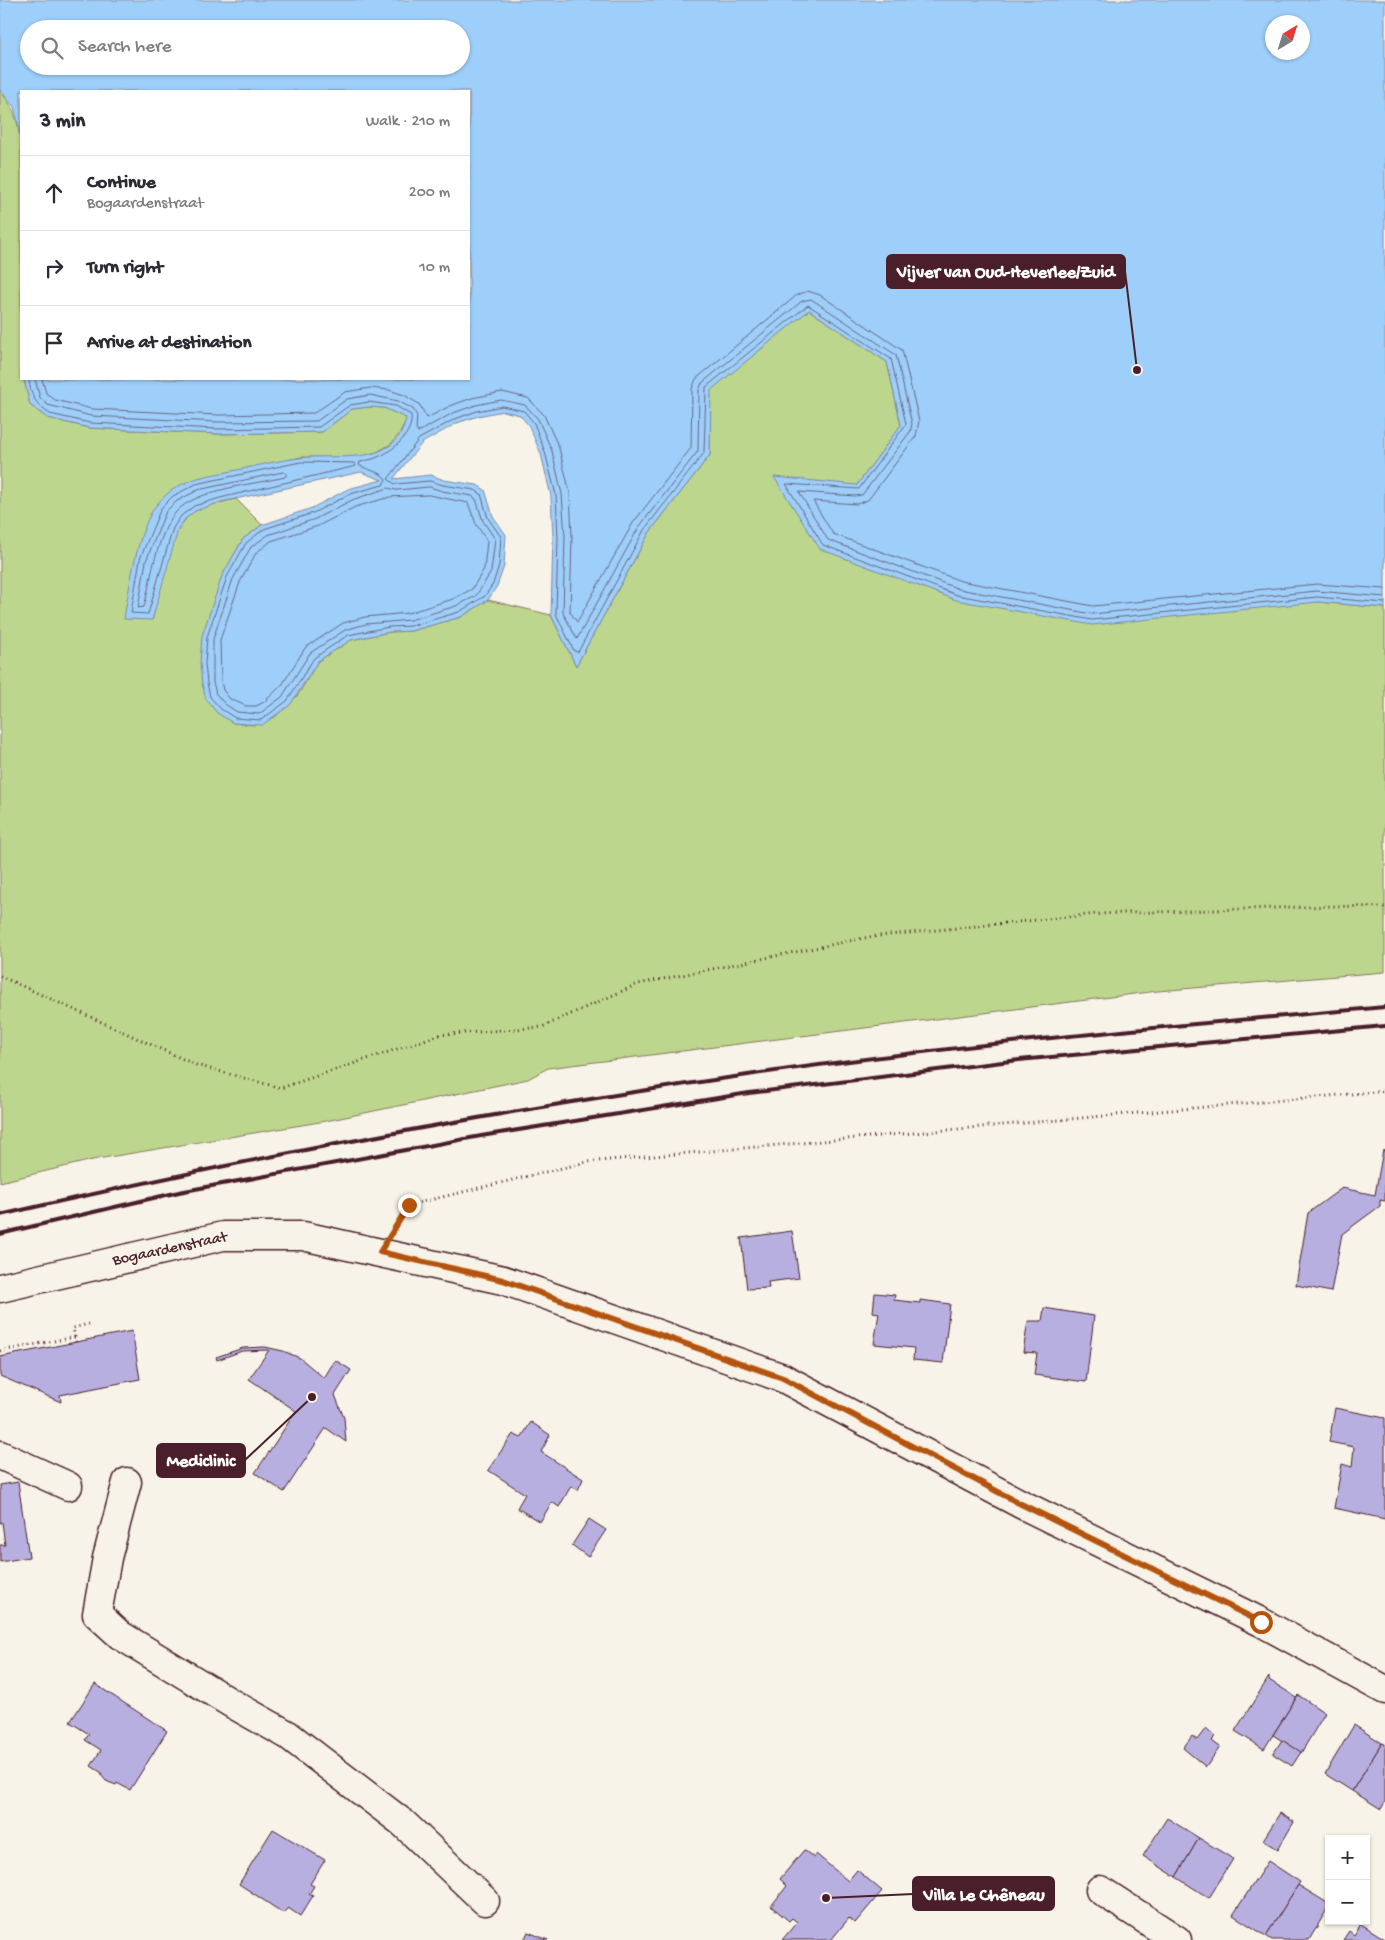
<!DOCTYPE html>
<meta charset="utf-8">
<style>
body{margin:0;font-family:"Gochi Hand",sans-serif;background:#f2f2f3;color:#2b2b33}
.controls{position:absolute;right:15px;bottom:15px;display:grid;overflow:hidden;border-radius:0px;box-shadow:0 1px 4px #0004}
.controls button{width:45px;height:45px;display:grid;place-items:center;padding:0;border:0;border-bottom:1px solid #e1e1e2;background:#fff;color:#2b2b33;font:25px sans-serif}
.compass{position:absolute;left:1265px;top:15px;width:45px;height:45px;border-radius:50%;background:#fff;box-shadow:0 1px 4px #0004;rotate:38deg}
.stop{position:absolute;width:15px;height:15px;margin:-11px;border:4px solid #b45309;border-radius:50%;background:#fff}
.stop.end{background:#b45309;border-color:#fff;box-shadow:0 1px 5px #0008}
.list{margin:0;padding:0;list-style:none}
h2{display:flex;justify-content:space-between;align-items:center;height:65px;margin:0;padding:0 20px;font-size:21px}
h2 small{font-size:16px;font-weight:400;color:#7c7c81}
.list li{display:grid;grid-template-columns:32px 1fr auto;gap:15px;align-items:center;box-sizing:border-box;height:75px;padding:0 20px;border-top:1px solid #e1e1e2}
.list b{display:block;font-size:19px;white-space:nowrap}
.list p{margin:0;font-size:16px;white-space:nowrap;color:#7c7c81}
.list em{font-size:16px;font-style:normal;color:#7c7c81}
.icon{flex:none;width:28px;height:28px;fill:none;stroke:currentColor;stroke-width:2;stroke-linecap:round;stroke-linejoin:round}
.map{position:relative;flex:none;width:1385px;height:1940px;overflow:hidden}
.search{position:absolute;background:#fff;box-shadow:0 1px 4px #0004;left:20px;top:20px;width:450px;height:55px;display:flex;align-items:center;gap:12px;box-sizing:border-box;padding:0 18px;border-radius:28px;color:#7c7c81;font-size:19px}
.panel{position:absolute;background:#fff;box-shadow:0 1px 4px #0004;left:20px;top:90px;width:450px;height:290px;border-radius:0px}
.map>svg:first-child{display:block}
.green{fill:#bdd68d;stroke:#847a5c}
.water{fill:#9dcffa;stroke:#7c89a7;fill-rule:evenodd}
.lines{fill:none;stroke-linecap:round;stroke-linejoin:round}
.shore{stroke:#6b657e;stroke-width:1}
.building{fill:#b8afe1;stroke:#4a1f2b}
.minor-casing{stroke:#4a1f2b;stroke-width:31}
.path{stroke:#4a1f2b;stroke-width:3;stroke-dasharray:1 4;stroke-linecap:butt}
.minor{stroke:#f7f3e8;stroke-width:28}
.rail{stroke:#4a1f2b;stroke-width:4}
.route{stroke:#b45309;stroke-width:6}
.labels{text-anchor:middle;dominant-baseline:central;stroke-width:4;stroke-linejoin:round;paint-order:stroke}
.street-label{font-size:16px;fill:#4a1f2b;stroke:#f7f3e8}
.leader{fill:none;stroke:#4a1f2b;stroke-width:2}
.callout-dot{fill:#4a1f2b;stroke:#f7f3e8;stroke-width:2}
.callout{fill:#4a1f2b;stroke:#4a1f2b;stroke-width:2}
.callout-label{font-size:18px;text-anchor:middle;font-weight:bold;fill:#fff}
</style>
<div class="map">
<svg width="1385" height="1940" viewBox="0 0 1385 1940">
<rect width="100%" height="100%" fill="#f7f3e8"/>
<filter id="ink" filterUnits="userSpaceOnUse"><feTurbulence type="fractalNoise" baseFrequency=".02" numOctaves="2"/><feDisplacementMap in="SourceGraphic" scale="10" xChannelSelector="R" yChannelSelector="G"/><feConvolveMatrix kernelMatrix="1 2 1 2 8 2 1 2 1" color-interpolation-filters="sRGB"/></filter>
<g filter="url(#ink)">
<path class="green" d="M 0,90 C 16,111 19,123 21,150 L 21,379 L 24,379 L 30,405 L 42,414 L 48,418 L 89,428 L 218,434 L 322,432 L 352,409 L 369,407 L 384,408 L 407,418 L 400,433 L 391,444 L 377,452 L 354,458 L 301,457 L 184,483 L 157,505 L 152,620 C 160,592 168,526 195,511 C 207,505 223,502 236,499 L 262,525 L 243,539 L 222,576 L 215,602 L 233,723 L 254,725 L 275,717 L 298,695 L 318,661 L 351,640 L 390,632 L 411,631 L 461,617 L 488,600 L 551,615 L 576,666 L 649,533 L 710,455 L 710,390 L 809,310 L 887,362 L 901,425 L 857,485 L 1318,602 L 1385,608 L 1385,972 L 1158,991 L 548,1068 L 528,1079 L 326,1121 L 97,1159 L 0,1182 Z"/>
<path class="water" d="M 0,0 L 1385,0 L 1385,608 L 1318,602 L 1092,625 L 956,600 L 820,549 L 774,477 L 857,485 L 901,425 L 887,362 L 809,310 L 711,390 L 710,455 L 649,533 L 576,666 L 551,615 L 553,537 L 551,496 L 541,454 L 529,426 L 520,415 L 503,411 L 478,416 L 457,423 L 422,443 L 393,479 L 431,475 L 444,480 L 477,485 L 485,490 L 493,516 L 506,535 L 504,566 L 497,586 L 488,600 L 461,617 L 411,631 L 390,632 L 351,640 L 318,661 L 290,705 L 262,725 L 233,723 L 217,713 L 206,699 L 202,684 L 200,664 L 202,636 L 222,576 L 243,539 L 262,525 L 312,508 L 348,489 L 382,480 L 361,472 L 221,502 L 195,511 L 185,519 L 178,530 L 152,620 L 124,619 C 129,589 138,525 158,503 C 165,495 175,487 185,483 C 201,475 220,474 237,470 C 257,466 279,460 300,458 C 335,453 397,469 406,418 L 384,408 L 369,407 L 352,409 L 322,432 L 218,434 L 89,428 L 48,418 L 42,414 L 30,405 L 24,379 L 469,379 L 469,91 L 21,91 L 21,150 L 19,127 L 14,107 L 0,90 ZM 1272,22 L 1302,22 L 1302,52 L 1272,52 ZM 29,29 L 461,29 L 461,66 L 29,66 Z"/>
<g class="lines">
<g class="shore">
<path d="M 29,379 C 30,395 36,405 50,414 L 90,423 L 218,429 L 319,427 L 350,405 L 369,402 L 396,406 L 411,415 C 414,433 393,451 378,457 C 372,460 364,460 359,463 L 360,466 L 381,474 L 386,479 L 383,485 L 350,494 L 313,513 L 264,529 L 246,543 L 227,577 L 207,637 L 205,664 L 207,683 L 210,697 L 221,709 L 235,718 L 261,720 L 287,701 L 314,658 L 348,635 L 389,627 L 411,626 L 459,612 L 485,596 L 493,584 L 499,565 L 501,537 L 488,518 L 481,494 L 475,490 L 443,485 L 430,481 L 395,484 L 388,479 L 419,439 L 455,419 L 477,411 L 502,406 L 524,411 L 534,423 L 545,452 L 556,495 L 558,537 L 556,614 L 574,651 L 578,652 L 644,530 L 704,453 L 706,387 L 808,305 L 891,359 L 906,424 L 859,489 L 786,484 L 823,545 L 957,595 L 1092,620 L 1317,597 L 1385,603"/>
<polyline points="35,379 40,398 48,405 91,416 218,422 317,421 347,399 370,395 398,401 413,409 417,416 416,430 418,432 453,413 476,405 501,400 525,405 538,419 552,451 562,494 565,537 563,613 577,639 639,527 698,451 699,390 702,383 802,301 811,299 896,355 912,424 910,432 862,495 855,496 799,492 828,540 959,589 1092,614 1317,591 1385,597"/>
<polyline points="42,379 46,393 55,400 92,409 218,415 314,413 345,392 370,388 389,390 404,395 419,404 427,418 450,406 472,398 502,392 528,398 544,415 559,448 570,493 572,537 570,612 577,622 633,523 691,448 692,389 696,379 797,295 808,291 820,295 902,350 919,421 916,436 868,500 857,504 813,501 833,534 961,581 1093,606 1317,584 1385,589"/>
<polygon points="301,462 354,463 356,466 220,498 194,506 181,516 173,528 148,614 131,613 140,559 161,508 173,496 196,484"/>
<path d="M 284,472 L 287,474 L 285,477 C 256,484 196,489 176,512 C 157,534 151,579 144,607 L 138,608 L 146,561 L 166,511 L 177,501 L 198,490 Z"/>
<polygon points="430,487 442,491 472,496 476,499 483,521 495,539 491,572 476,596 456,606 410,620 366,624 345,630 310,653 282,697 259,714 237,712 225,704 216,694 213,682 213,639 233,579 251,547 268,535 315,519 352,500 388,488 396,490"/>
<polygon points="429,495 468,503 476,524 487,541 484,569 472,589 453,599 408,613 365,617 343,623 305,648 282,685 264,702 256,706 246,706 230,699 223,690 221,681 220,640 240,582 256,553 271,541 318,526 355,507 390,497"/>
</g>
</g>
<g class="building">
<polygon points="1383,1150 1385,1151 1385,1201 1380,1200 1380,1206 1342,1234 1331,1292 1296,1285 1308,1213 1342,1188 1375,1195"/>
<polygon points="792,1231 799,1278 768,1282 769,1288 747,1289 741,1238"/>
<polygon points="875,1293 895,1295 894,1300 920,1303 920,1300 950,1304 943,1363 913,1360 914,1348 874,1344 879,1313 873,1312"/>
<polygon points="1044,1308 1094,1316 1086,1382 1034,1375 1037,1353 1023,1352 1028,1321 1042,1321"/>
<polygon points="132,1331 140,1379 60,1395 61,1402 0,1376 0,1357"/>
<polygon points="265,1347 283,1351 300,1358 324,1378 335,1360 351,1370 335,1395 344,1418 346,1442 326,1428 284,1492 255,1473 296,1411 249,1379 269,1350 242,1351 217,1360 216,1357 243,1348"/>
<polygon points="1335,1408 1385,1418 1385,1519 1334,1508 1342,1464 1352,1467 1354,1447 1329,1442"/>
<polygon points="531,1422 550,1435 541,1452 583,1479 578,1490 571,1486 559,1507 552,1502 540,1522 517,1508 525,1494 488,1470 513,1434 521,1438"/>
<polygon points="18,1482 29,1557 0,1562 0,1545 5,1545 2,1522 0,1523 0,1485"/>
<polygon points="589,1519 606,1530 588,1557 572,1545"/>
<polygon points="1269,1677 1269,1680 1296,1697 1298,1695 1264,1749 1235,1731"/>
<polygon points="95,1684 167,1731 130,1790 117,1783 116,1785 106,1781 101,1775 102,1773 91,1766 101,1750 85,1740 89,1734 70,1722"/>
<polygon points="1298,1695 1325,1713 1301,1753 1273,1735"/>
<polygon points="1354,1725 1382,1743 1352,1791 1325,1774"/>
<polygon points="1206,1728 1215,1736 1212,1741 1220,1747 1206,1767 1183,1748 1192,1736 1197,1740"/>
<polygon points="1282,1740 1301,1752 1292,1766 1273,1754"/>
<polygon points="1382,1743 1385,1744 1385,1802 1381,1809 1352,1791"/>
<polygon points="1280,1813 1294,1822 1278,1849 1263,1840"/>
<polygon points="1167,1818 1199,1838 1176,1877 1143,1856"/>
<polygon points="273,1829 325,1860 310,1884 314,1886 309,1894 313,1896 300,1916 288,1908 283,1913 239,1884"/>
<polygon points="1199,1838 1233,1859 1209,1898 1176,1877"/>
<polygon points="804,1850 814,1858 816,1854 848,1881 857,1870 882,1891 855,1923 849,1918 831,1940 782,1940 797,1922 792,1918 789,1921 771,1906 787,1886 780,1879"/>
<polygon points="1268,1861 1300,1882 1266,1936 1233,1915"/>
<polygon points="1298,1885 1329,1904 1329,1906 1309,1940 1272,1940 1266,1936"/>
<polygon points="1361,1924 1385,1939 1385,1940 1343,1940 1349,1931 1354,1935"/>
<polygon points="528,1932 548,1940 524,1940"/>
</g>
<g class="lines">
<defs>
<g id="minor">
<polyline points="0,1288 223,1236 303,1236 503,1280 783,1378 1021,1504 1261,1622 1385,1690"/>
<polyline points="0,1455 68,1486"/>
<polyline points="127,1482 107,1558 97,1614 120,1635 231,1703 288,1735 403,1823 485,1901"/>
<polyline points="1100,1890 1177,1940"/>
</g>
</defs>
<use href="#minor" class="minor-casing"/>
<g class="path">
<polyline points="0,976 196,1065 281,1088 439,1035 542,1027 638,984 869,937 1096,914 1333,906 1385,907"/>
<polyline points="396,1226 409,1205 587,1162 1385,1091"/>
<polyline points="76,1342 73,1328 89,1324"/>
<polyline points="0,1351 75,1337"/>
</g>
<use href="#minor" class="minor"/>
<g class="rail">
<path d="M 0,1215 C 247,1158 496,1111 748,1075 C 959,1044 1172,1026 1385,1007"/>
<polyline points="0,1234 179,1192 481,1136 749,1093 1019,1060 1385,1026"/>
</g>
</g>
</g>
<g class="lines" filter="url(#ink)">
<polyline class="route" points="409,1205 380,1252 503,1280 783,1378 1021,1504 1261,1622"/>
</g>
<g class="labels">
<g class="street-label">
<text transform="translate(170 1250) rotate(-12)">Bogaardenstraat</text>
</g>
</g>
<path class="leader" d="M1137 370L1125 271M312 1397L245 1460M826 1898L913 1894"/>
<g class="callout-dot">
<circle cx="1137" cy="370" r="5"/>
<circle cx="312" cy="1397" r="5"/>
<circle cx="826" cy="1898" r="5"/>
</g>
<g class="callout">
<rect x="887" y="255" width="238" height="33" rx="5"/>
<rect x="157" y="1444" width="88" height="33" rx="5"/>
<rect x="913" y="1877" width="141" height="33" rx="5"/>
</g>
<g class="callout-label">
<text x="1006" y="277">Vijver van Oud-Heverlee/Zuid</text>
<text x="201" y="1466">Mediclinic</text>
<text x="984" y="1900">Villa Le Chêneau</text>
</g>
</svg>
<div class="controls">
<button>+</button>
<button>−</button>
</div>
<svg class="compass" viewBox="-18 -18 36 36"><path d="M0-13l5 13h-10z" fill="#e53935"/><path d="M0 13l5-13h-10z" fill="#7c7c81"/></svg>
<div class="stop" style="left:1261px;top:1622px"></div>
<div class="stop end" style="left:409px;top:1205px"></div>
<div class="search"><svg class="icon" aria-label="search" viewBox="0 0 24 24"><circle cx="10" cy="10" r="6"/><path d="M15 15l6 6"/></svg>Search here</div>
<section class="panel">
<h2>3 min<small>Walk · 210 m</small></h2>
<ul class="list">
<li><svg class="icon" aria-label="ahead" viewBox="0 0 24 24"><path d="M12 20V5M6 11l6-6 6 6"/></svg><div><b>Continue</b><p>Bogaardenstraat</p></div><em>200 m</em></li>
<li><svg class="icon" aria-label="right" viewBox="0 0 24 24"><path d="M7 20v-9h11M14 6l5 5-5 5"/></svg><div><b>Turn right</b></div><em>10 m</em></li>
<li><svg class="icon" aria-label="arrive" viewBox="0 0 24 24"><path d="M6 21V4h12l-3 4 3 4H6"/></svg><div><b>Arrive at destination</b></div></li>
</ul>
</section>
</div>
